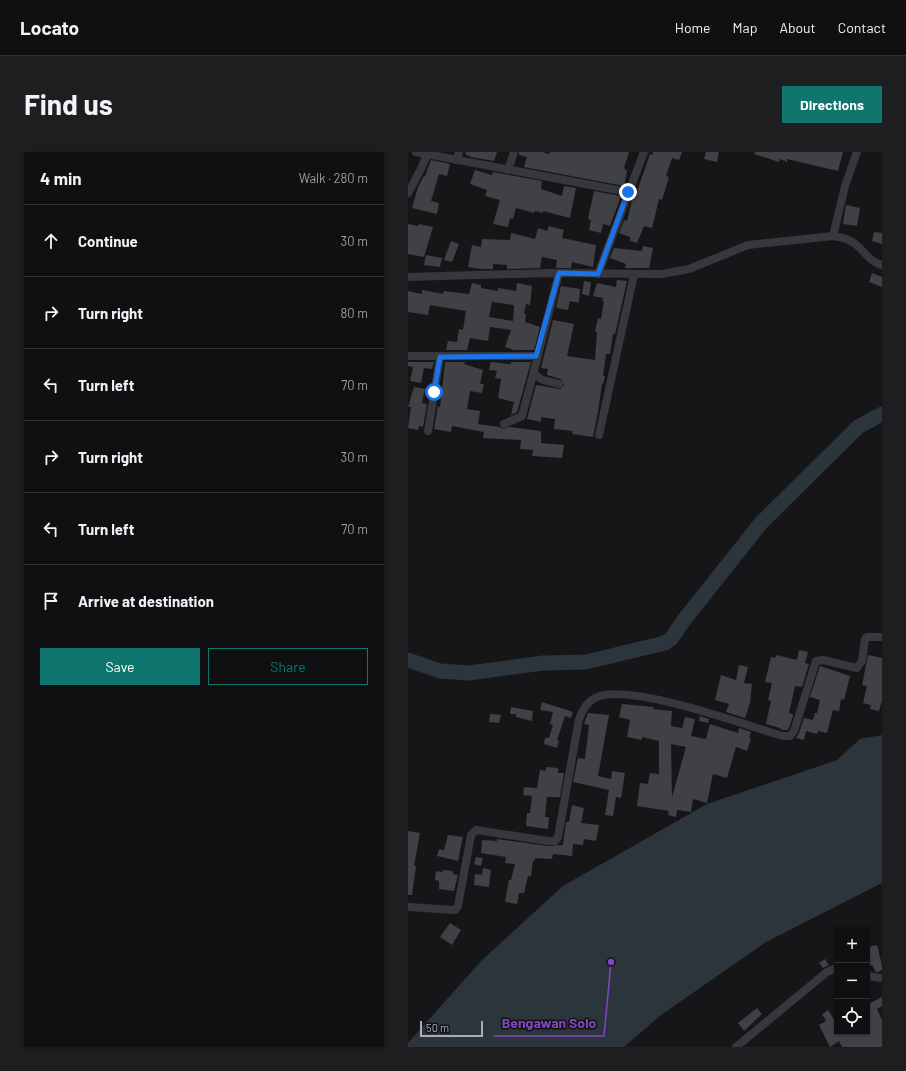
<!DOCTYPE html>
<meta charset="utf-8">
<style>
body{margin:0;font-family:Barlow,sans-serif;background:#1e1e20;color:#f1f3f6}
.controls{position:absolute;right:12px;bottom:12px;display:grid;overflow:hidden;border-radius:0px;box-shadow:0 1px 3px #0004}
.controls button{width:36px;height:36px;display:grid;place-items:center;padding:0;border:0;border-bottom:1px solid #303032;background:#101012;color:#f1f3f6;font:20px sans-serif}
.scale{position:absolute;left:12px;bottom:10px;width:63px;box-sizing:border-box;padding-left:4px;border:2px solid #a8adb8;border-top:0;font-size:11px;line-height:14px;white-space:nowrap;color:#a8adb8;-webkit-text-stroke:3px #111113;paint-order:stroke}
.stop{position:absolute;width:12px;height:12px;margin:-9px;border:3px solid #1a73e8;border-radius:50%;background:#fff}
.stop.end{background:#1a73e8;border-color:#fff;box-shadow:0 1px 4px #0008}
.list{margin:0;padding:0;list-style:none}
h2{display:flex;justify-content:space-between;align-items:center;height:52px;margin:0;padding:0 16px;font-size:17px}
h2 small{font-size:13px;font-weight:400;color:#9c9d9f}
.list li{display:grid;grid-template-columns:26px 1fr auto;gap:12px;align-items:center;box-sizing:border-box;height:72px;padding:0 16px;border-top:1px solid #303032}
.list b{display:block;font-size:15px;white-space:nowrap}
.list em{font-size:13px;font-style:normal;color:#9c9d9f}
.actions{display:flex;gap:8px;padding:12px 16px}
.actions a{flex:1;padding:9px 0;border:1px solid #0f766e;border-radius:0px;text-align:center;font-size:14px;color:#0f766e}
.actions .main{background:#0f766e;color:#fff}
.icon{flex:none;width:22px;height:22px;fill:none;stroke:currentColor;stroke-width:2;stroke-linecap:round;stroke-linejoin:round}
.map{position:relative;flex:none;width:474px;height:895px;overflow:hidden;border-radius:0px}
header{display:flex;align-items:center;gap:24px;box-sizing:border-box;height:56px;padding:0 20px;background:#101012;border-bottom:1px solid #303032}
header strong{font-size:19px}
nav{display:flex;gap:22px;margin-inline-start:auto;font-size:14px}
.intro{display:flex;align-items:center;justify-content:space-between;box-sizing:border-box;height:96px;padding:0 24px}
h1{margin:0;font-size:28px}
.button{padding:10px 18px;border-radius:0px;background:#0f766e;color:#fff;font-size:14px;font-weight:700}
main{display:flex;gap:24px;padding:0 24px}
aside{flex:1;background:#101012;border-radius:0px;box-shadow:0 1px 3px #0004}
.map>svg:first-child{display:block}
.water{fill:#2c353c}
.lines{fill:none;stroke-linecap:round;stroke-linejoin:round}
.river{stroke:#2c353c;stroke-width:15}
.building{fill:#404145;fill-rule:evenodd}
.minor{stroke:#37383d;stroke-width:8}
.route{stroke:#1a73e8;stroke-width:5}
.leader{fill:none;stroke:#8446be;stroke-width:1.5}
.callout-dot{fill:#8446be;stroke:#111113;stroke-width:1.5}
.callout-label{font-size:14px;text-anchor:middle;font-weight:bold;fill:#8446be;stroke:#111113;stroke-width:3;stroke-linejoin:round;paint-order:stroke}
</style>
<header>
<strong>Locato</strong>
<nav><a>Home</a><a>Map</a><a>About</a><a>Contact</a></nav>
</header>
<div class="intro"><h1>Find us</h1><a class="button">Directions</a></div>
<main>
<aside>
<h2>4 min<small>Walk · 280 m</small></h2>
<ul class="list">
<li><svg class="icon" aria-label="ahead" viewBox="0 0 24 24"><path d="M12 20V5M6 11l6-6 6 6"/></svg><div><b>Continue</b></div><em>30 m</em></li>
<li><svg class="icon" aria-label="right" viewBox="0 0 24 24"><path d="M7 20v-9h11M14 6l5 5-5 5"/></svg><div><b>Turn right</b></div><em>80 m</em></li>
<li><svg class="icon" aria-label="left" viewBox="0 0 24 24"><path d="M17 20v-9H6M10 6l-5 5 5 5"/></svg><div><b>Turn left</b></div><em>70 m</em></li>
<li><svg class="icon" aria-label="right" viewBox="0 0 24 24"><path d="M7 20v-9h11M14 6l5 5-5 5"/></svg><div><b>Turn right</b></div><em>30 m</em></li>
<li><svg class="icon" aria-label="left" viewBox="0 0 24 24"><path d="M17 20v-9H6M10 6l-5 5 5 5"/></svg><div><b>Turn left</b></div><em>70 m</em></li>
<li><svg class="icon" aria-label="arrive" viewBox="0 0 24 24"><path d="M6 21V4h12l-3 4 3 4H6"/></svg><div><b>Arrive at destination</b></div></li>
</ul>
<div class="actions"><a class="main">Save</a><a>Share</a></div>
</aside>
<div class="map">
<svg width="474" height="895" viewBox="0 0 474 895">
<rect width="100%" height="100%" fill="#161618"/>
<polygon class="water" points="474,583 474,731 358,790 253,863 216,895 0,895 0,891 73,809 155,734 299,652 429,608 452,587"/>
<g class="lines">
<polyline class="river" points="0,508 32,519 61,521 135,511 178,510 257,491 263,487 276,468 353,371 450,275 474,262"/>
</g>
<g class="building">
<polygon points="58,0 89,0 86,9 63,5 57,2"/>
<polygon points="111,0 134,0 141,2 142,0 221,0 216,16 219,19 216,34 116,15 119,5 111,3"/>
<polygon points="245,0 274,0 271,8 264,6 258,24 261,25 254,48 251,47 244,76 236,74 229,91 222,89 222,85 211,81 216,68 219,69 224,48 226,48 242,2 245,3"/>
<polygon points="298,0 311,0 309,10 296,7"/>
<polygon points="347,0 435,0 430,19 379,7 379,10 372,7 371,10 346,2"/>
<polygon points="23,8 42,12 39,24 31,22 23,49 31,51 29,62 4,56 10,35 16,24 17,24"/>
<polygon points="67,18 84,23 85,20 134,29 133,37 154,44 156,34 168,36 162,66 135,59 135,61 127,59 126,61 108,56 105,67 102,66 100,75 85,72 92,48 77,44 79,38 62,32"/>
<polygon points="186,39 213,44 202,74 195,72 193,81 181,78 183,68 180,67"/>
<polygon points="438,53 452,56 449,74 435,72"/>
<polygon points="0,72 10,74 11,72 25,75 16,105 0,102"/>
<polygon points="141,74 156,78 154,86 188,93 185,115 164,110 163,116 148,116 149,108 134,105 132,116 99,117 99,113 85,112 85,117 72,117 60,115 64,93 73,95 74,87 102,88 103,81 127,87 130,76 139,79"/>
<polygon points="466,80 474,81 474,92 464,89"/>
<polygon points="43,89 51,92 44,110 36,108"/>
<polygon points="235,94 245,96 241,116 217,116 218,112 202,106 206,96 234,99"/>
<polygon points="18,103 34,106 32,115 16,113"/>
<polygon points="464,121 474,125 474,135 461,130"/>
<polygon points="209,128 219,129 207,182 205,182 202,202 198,202 195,224 197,224 195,232 194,232 190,260 185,285 164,282 165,279 146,277 147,267 133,265 133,270 119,267 128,233 152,237 156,233 153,227 139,223 140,217 133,216 145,168 166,172 159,204 187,208 189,180 187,179 190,166 193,167 196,149 194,149 195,146 185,144 189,131 208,135"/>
<polygon points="176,129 183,130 181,144 174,142"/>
<path d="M 64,131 L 73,133 L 73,136 L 90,139 L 90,136 L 108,139 L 109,131 L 124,134 L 122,153 L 118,152 L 116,162 L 118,162 L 117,170 L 132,175 L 126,198 L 106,198 L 97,195 L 103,178 L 82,175 L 80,189 L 62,186 L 59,198 L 38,198 L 40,189 L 49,190 L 51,177 L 55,178 L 58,159 L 22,153 L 20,163 L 0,160 L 0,139 L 14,142 L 14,138 L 35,142 L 36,139 L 61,142 ZM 84,150 L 106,153 L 105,169 L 81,165 Z"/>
<polygon points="153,134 172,137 171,151 162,149 160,158 148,156"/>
<polygon points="0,210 26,210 24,217 16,216 13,231 2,229 5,215 0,214"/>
<polygon points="37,210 57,210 56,212 75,218 72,232 76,232 74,241 62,239 59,257 72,259 70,272 92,275 95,277 102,275 133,279 133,291 156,293 154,306 124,304 125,298 112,297 113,288 75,286 76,280 44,274 43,280 26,277 30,254 32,255"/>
<polygon points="83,210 103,212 103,210 123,210 109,260 103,263 106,250 90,246 93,227 87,226 89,219 81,218"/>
<polygon points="6,235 17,237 14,251 19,252 15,275 11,274 10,278 0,276 3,255 0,255"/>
<polygon points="391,498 400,500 397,511 401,512 394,535 387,534 381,561 385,562 385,564 381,576 379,578 375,578 372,577 372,576 358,572 363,549 360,548 364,531 357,530 363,505 367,506 368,503 389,508"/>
<polygon points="460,503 474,506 474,548 471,559 462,557 463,553 455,551 459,534 454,533"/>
<polygon points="331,513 340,515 336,531 344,532 342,551 337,566 318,560 321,552 307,548 313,523 328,528"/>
<polygon points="412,514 442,524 436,548 433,547 431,559 425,558 419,581 410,579 409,582 398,579 396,588 388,586 391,581 396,566 405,568 407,561 409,561 412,548 402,545"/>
<polygon points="134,550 165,560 163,566 157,564 149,588 151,589 149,596 136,592 137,586 141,586 145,573 142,572 145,560 132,558"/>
<path d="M 214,552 L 246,555 L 245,557 L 264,559 L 263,574 L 274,576 L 277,565 L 287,567 L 283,584 L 298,587 L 302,572 L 330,581 L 331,576 L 343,580 L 341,586 L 343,587 L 339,599 L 328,595 L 319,626 L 305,622 L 299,651 L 285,647 L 283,660 L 269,658 L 268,665 L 260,663 L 261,659 L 229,654 L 232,631 L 240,632 L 242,621 L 251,622 L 251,589 L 234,585 L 234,588 L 219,585 L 222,568 L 211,565 ZM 263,592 L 278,595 L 264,645 Z"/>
<polygon points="103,555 125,559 124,569 108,565 108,562 102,562"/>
<polygon points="180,561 201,563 190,624 203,627 204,619 217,621 213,646 208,645 205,664 197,663 201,638 165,630 170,606 177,607 181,573 176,572"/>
<polygon points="82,562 93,563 91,571 81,570"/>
<polygon points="292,564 301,567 300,571 291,569"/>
<polygon points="138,615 150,616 150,621 156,621 152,645 139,645 137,665 141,665 140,677 118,674 119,661 122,661 124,644 115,643 116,635 129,636 132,618 138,619"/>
<polygon points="164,653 176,656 173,671 191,673 188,689 176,687 175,693 165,692 164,704 145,702 144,707 127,706 127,709 125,708 123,724 120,724 116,741 111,741 109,752 97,750 101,728 103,728 107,712 97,711 98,705 73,701 74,688 89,689 89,687 140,694 155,693 158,670 161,670"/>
<polygon points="0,679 12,681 6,714 8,714 7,721 4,743 0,743"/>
<polygon points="40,683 55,685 50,709 29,704 31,697 36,698"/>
<polygon points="68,705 75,706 73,714 66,712"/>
<polygon points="75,716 83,718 81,735 66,733 67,722 74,723"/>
<polygon points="35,718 45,719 45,722 50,723 46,739 31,737 31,729 27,728 28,719 35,720"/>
<polygon points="42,771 53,778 44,793 32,785"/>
<polygon points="469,793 474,813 474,818 470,820 468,820 464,813 459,815 459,795"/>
<polygon points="417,807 421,813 415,816 411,811"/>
<polygon points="474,845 474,854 469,857 474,868 474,895 434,895 431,889 422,895 411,873 418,869 414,862 420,858 429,872 429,880 459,880 459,853"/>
<polygon points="349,856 354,862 336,879 330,871"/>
</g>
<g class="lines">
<g class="minor">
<polyline points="8,0 220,40"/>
<polyline points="48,8 51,0"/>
<polyline points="100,18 106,0"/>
<polyline points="0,41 13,17 19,3"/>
<polyline points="425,84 437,34 449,0"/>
<path d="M 151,121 L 126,219 C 128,229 142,229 151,232"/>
<polyline points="190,122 236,0"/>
<path d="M 0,125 L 141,121 L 254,122 L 281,117 L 340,93 L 425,84 C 433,85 440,87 446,91 C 456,98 461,110 474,113"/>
<polyline points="0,204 128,204"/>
<polyline points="96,272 114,264 126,219"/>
<polyline points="20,279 32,205"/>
<polyline points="191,283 226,123"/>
<path d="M 0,755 L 47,758 L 50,754 L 63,683 L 68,678 L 140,689 L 147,689 L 150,685 L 171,567 C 175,558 178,551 187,546 C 217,529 338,573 374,584 L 382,584 L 386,579 L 408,509 L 415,508 L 449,516 L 454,509 L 457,487 L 459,485 L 474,485"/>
<polyline points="459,824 474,826"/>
<polyline points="328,895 419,820 429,816"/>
</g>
</g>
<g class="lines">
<polyline class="route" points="26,240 32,205 128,204 151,121 190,122 220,40"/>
</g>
<path class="leader" d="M203 810L196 884H86"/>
<circle class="callout-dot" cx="203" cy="810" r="4"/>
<g class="callout-label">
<text x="141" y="876">Bengawan Solo</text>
</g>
</svg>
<div class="controls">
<button>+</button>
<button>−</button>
<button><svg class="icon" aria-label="locate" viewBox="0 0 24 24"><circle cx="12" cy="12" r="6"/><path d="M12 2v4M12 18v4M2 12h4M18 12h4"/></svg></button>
</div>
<div class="scale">50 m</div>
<div class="stop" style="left:26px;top:240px"></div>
<div class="stop end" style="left:220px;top:40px"></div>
</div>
</main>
